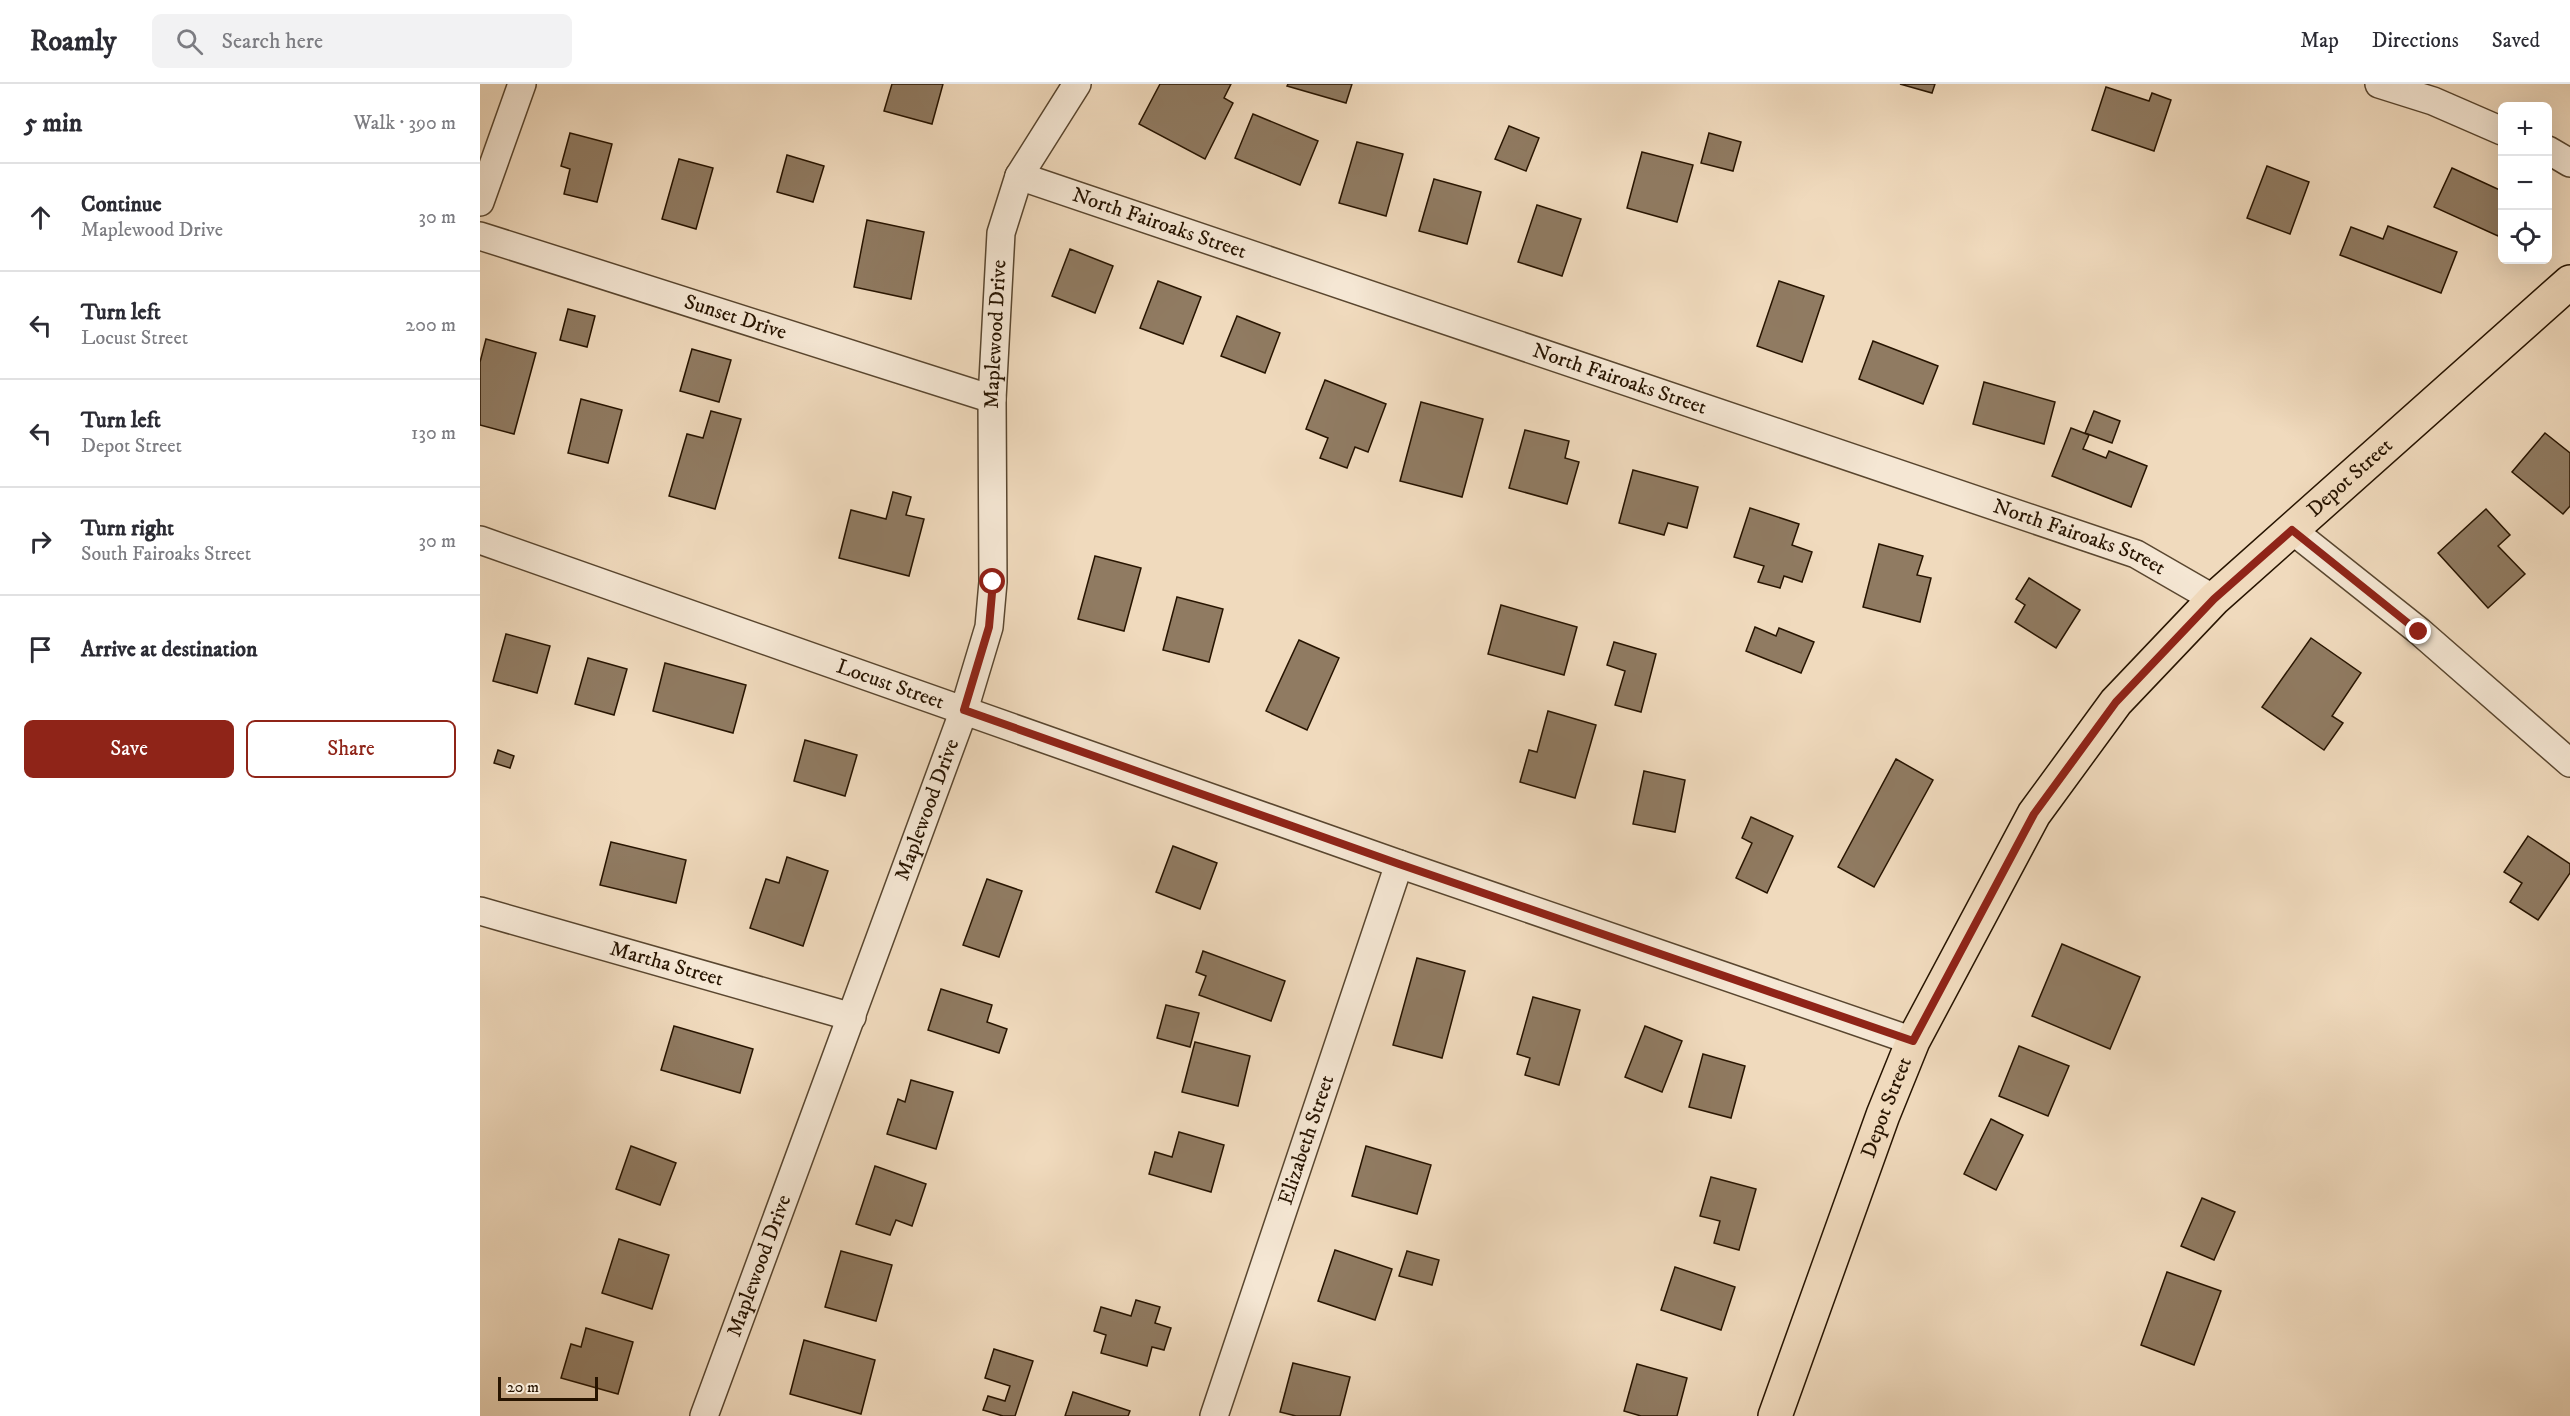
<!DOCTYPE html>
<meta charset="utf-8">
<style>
body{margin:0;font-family:"IM FELL DW Pica",serif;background:#f2f2f3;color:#2b2b33}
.controls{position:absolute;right:18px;top:18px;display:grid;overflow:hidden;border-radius:9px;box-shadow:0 6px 24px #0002}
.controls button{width:54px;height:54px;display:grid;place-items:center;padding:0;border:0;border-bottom:2px solid #e1e1e2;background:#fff;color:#2b2b33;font:30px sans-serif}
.scale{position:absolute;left:18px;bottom:15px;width:100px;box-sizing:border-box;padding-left:6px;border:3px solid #271400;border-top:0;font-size:16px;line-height:21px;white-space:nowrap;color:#271400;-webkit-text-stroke:4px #f5e7d4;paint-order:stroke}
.stop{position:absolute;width:18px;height:18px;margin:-14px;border:4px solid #8f2418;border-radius:50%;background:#fff}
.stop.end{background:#8f2418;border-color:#fff;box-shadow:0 2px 6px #0008}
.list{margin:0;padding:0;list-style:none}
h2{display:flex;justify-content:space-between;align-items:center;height:78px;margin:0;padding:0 24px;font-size:26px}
h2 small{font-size:20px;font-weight:400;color:#7c7c81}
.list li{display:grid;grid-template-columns:39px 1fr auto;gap:18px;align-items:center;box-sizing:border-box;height:108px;padding:0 24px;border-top:2px solid #e1e1e2}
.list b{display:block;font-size:22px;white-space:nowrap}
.list p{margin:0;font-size:20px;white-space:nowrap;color:#7c7c81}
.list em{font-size:20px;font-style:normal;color:#7c7c81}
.actions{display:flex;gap:12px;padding:18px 24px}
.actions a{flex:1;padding:14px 0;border:2px solid #8f2418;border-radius:9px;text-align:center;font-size:21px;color:#8f2418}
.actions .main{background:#8f2418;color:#fff}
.icon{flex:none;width:33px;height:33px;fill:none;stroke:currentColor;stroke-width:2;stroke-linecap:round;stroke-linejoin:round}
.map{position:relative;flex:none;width:2090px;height:1332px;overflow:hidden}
header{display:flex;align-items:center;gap:36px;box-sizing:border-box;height:84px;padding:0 30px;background:#fff;border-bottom:2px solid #e1e1e2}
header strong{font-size:28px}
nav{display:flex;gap:33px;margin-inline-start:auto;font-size:21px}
.search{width:420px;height:54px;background:#f2f2f3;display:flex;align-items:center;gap:15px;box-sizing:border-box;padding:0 21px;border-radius:9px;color:#7c7c81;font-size:22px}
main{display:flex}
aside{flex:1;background:#fff}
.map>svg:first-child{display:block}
.building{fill:#907b62;stroke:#271400;stroke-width:1.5}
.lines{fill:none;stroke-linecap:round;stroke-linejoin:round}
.street-casing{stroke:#59462f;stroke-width:30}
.primary-casing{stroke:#271400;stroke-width:36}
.street{stroke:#f5e7d4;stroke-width:27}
.primary{stroke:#f0dabd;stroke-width:33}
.route{stroke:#8f2418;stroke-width:8}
.labels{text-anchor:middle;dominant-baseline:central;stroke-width:6;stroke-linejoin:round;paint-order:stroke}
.street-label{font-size:21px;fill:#271400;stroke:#f5e7d4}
</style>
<header>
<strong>Roamly</strong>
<div class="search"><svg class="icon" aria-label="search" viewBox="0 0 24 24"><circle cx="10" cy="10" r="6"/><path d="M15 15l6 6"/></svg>Search here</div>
<nav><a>Map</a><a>Directions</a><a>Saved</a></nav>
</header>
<main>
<aside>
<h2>5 min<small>Walk · 390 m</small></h2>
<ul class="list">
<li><svg class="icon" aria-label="ahead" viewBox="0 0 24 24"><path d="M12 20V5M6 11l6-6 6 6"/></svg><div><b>Continue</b><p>Maplewood Drive</p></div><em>30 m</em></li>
<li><svg class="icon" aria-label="left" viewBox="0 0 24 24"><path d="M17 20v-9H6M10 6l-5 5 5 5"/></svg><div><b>Turn left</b><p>Locust Street</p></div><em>200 m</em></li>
<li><svg class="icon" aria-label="left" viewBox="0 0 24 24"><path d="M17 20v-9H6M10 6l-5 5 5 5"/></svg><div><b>Turn left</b><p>Depot Street</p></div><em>130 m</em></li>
<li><svg class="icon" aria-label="right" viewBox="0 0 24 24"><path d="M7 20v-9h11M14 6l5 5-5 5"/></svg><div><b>Turn right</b><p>South Fairoaks Street</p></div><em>30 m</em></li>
<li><svg class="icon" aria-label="arrive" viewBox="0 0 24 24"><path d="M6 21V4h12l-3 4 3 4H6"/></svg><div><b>Arrive at destination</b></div></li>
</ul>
<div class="actions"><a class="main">Save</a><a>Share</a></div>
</aside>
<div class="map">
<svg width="2090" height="1332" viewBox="0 0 2090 1332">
<rect width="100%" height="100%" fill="#f0dabd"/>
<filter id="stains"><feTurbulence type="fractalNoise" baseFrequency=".00333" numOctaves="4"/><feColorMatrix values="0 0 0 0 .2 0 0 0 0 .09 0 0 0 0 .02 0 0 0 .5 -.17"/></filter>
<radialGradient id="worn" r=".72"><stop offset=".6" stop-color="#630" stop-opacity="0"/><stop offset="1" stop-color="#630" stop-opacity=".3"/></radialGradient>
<g class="building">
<polygon points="412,0 463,0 452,40 404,27"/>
<polygon points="680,0 751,0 744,14 753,19 725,75 659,40"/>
<polygon points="808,0 872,0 866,19 807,2"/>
<polygon points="1420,0 1455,0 1452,9"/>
<polygon points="1626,3 1669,17 1672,9 1691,16 1674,67 1612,46"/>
<polygon points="773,30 838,57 820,101 755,74"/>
<polygon points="1029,42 1059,54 1046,87 1015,75"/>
<polygon points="90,49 132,60 117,118 84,110 90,85 81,82"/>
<polygon points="1229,49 1261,58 1253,87 1221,79"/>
<polygon points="877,58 923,70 906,132 859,119"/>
<polygon points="1162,68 1213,81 1197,138 1147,124"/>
<polygon points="307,71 344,82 333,118 297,108"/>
<polygon points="199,75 233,84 216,145 182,135"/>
<polygon points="1787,82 1829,98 1810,150 1767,134"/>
<polygon points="1972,84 2022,107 2022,142 2018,152 1954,123"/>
<polygon points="954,95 1001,108 987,160 939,147"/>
<polygon points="1057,121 1101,135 1082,192 1038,178"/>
<polygon points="387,136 444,148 431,215 374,203"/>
<polygon points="1908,142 1977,168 1961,209 1860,171 1871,143 1903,155"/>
<polygon points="590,165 633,182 615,229 572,212"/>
<polygon points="678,197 721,213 703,260 660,244"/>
<polygon points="1299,197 1344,212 1322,278 1277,262"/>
<polygon points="88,225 115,232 107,263 80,256"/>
<polygon points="757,232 800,249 785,289 741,272"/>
<polygon points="6,255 56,269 34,350 0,341 0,278"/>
<polygon points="1393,257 1458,282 1443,320 1379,295"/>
<polygon points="212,265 251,276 239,318 200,307"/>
<polygon points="845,296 906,320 888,368 875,363 867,384 840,374 848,354 826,345"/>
<polygon points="1504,298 1575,318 1564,360 1493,340"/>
<polygon points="101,315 142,326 128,379 88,369"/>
<polygon points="941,318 1003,335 982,413 920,397"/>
<polygon points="231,327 261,335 235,425 189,412 207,350 223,354"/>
<polygon points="1614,327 1640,337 1632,359 1605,349"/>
<polygon points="1591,344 1609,351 1603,365 1626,374 1629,367 1667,382 1651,423 1572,392"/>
<polygon points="1045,346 1089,357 1085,374 1099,378 1087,420 1029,404"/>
<polygon points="2065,349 2090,369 2090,422 2083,430 2032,388"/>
<polygon points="1153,386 1218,403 1207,444 1188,439 1184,451 1139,439"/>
<polygon points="413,408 431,413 426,431 444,435 429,492 359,474 371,426 406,435"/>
<polygon points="1270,424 1319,440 1312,461 1332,468 1322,498 1304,492 1300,504 1278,498 1284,482 1254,473"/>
<polygon points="2006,425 2030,451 2018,462 2045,490 2008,524 1958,469"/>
<polygon points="1399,460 1443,472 1437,491 1451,494 1440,538 1383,523"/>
<polygon points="615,472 661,484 644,547 598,535"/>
<polygon points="1549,494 1600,526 1576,564 1535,538 1545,521 1536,515"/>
<polygon points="697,513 743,525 729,578 683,566"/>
<polygon points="1021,521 1097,543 1084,591 1008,570"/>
<polygon points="1275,543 1296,552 1299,544 1334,558 1321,589 1266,567"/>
<polygon points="26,550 70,562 57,609 13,597"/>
<polygon points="1831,554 1881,589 1852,632 1863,639 1844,666 1782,623"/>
<polygon points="819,556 859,574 827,646 786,627"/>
<polygon points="1134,558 1176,570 1161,628 1135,621 1145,587 1127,581"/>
<polygon points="108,574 147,585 134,631 95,620"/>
<polygon points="185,579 266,601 253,649 173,627"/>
<polygon points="1068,627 1116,641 1095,714 1040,698 1049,666 1057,668"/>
<polygon points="325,656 377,671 365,712 314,697"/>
<polygon points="18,666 34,672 30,684 14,679"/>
<polygon points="1416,675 1453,696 1394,803 1358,783"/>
<polygon points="1164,687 1205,696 1195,748 1153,740"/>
<polygon points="1271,733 1313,752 1287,809 1256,794 1272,759 1262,754"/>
<polygon points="2048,752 2090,780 2090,789 2058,836 2030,818 2042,799 2024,788"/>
<polygon points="131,758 206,776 196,819 120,801"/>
<polygon points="693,762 737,779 720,825 676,808"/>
<polygon points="307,773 348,787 323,862 270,844 286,795 299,799"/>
<polygon points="507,795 542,807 519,873 483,861"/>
<polygon points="1582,860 1660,893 1630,965 1552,932"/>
<polygon points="723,867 805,897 791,937 719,911 726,892 716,888"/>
<polygon points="937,874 985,887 962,974 913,961"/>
<polygon points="461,905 512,921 507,938 527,945 519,969 448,946"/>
<polygon points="1053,913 1100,926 1079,1001 1045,991 1050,974 1037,970"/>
<polygon points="686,921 719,929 710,963 677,954"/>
<polygon points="194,942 273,965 260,1009 181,986"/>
<polygon points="1165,942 1202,957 1182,1008 1145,993"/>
<polygon points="715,958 770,972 758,1022 702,1008"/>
<polygon points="1539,962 1589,982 1568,1032 1519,1012"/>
<polygon points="1223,970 1265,982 1251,1034 1209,1023"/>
<polygon points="431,996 473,1008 456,1065 407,1050 418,1015 425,1018"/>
<polygon points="1511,1035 1543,1051 1516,1106 1484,1090"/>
<polygon points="699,1048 744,1061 731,1108 669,1090 675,1068 692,1073"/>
<polygon points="151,1062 196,1079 180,1121 136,1105"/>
<polygon points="886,1062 951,1081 937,1130 872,1112"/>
<polygon points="395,1082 446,1100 432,1142 416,1136 410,1151 376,1140"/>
<polygon points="1231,1093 1276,1105 1259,1166 1234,1159 1240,1137 1220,1132"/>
<polygon points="1722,1114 1755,1128 1734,1176 1701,1162"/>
<polygon points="139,1155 189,1171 172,1225 122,1209"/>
<polygon points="855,1166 912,1185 895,1236 838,1217"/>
<polygon points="361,1167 412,1181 396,1237 345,1223"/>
<polygon points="927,1167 959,1176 952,1201 919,1192"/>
<polygon points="1195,1183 1255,1203 1241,1246 1181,1226"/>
<polygon points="1687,1188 1741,1207 1714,1281 1661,1261"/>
<polygon points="656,1216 680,1223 675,1239 691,1244 684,1266 672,1263 667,1282 621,1269 626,1251 614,1247 621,1223 651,1232"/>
<polygon points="106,1244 153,1258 138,1310 81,1294 91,1260 101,1263"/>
<polygon points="324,1256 395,1276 381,1330 310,1310"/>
<polygon points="514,1265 553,1277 535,1332 523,1332 503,1326 508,1312 525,1317 530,1302 505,1294"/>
<polygon points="813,1279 870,1293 860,1332 816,1332 800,1328"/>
<polygon points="1157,1280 1207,1294 1197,1332 1161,1332 1144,1327"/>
<polygon points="593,1308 650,1327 648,1332 585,1332"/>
</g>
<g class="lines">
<defs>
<g id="street">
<polyline points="1899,0 1953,17 2022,47"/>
<polyline points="2068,66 2090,79"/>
<path id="s1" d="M 539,92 L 1656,470 L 1734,515"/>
<polyline points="0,118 42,0"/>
<path id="s2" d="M 0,152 L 512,315"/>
<polyline points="1812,446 1939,547 2090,679"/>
<path id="s3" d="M 0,456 L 919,780 L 1433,957"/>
<path id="s4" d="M 0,827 L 372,933"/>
<path id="s5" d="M 224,1332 L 484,626 L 509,543 L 513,498 L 512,315 L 521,149 L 539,92 L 597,0"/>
<path id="s6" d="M 734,1332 L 919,780"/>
</g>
<g id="primary">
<path id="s7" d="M 1295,1332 L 1403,1031 L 1433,957 L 1554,730 L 1636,618 L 1734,515 L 2090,198"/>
</g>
</defs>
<use href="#street" class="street-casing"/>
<use href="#primary" class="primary-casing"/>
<use href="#street" class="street"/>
<use href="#primary" class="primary"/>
</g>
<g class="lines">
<polyline class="route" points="513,498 509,543 484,626 919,780 1433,957 1554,730 1636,618 1734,515 1812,446 1939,548"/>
</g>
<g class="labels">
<g class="street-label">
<text stroke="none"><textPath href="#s1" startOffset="148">North Fairoaks Street</textPath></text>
<text stroke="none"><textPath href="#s2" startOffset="268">Sunset Drive</textPath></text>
<text stroke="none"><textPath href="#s5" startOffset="1132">Maplewood Drive</textPath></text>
<text stroke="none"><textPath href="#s1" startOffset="634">North Fairoaks Street</textPath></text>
<text stroke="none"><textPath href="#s7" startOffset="1120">Depot Street</textPath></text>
<text stroke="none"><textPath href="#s1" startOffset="1120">North Fairoaks Street</textPath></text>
<text stroke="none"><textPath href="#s3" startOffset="435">Locust Street</textPath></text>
<text stroke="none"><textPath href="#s5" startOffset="646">Maplewood Drive</textPath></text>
<text stroke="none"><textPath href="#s4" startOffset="194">Martha Street</textPath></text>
<text stroke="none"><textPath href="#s7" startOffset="328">Depot Street</textPath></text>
<text stroke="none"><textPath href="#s6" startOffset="291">Elizabeth Street</textPath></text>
<text stroke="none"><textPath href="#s5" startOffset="160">Maplewood Drive</textPath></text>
</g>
</g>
<rect width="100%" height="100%" filter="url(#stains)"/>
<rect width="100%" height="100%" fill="url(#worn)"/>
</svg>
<div class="controls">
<button>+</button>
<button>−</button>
<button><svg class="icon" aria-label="locate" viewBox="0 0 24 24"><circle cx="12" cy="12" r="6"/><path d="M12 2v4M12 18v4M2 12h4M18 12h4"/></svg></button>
</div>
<div class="scale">20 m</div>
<div class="stop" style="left:513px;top:498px"></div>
<div class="stop end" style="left:1939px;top:548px"></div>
</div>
</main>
